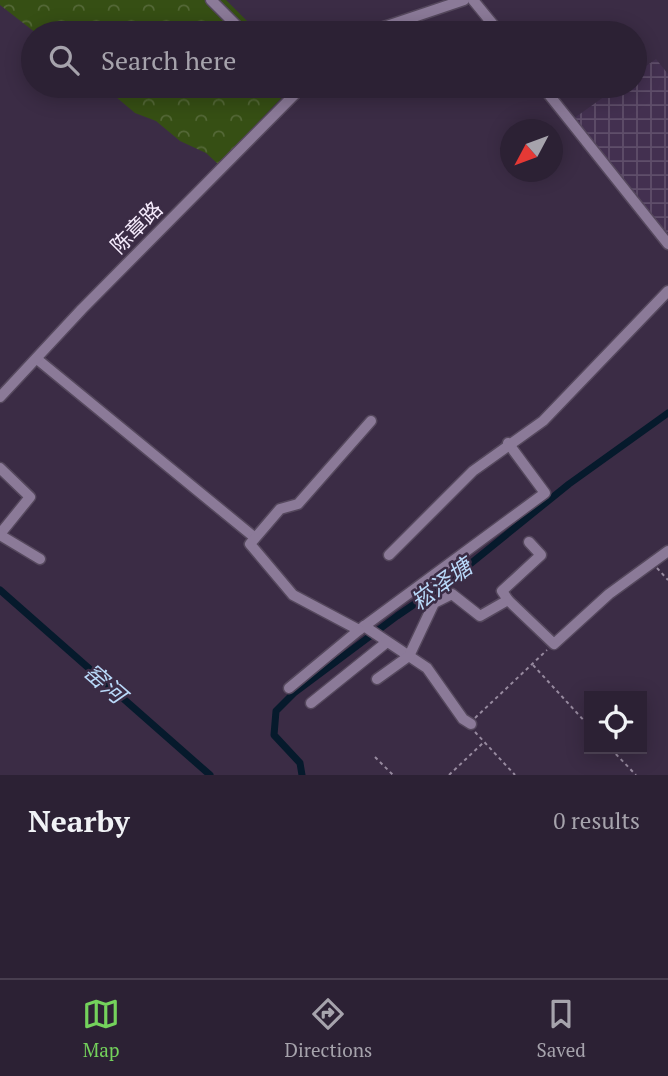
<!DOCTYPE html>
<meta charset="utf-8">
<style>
body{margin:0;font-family:"PT Serif","Noto Sans SC",serif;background:#34293c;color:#f1f3f6}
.controls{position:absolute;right:21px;bottom:21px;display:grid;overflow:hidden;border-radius:0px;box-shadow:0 4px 18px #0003}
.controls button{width:63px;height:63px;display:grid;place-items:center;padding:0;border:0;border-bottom:2px solid #483e4f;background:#2c2134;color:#f1f3f6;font:35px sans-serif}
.compass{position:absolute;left:500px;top:119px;width:63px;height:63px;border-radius:50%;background:#2c2134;box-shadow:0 4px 18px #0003;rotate:229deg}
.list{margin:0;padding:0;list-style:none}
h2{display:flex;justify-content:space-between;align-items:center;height:91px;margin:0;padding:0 28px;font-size:30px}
h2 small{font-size:23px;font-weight:400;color:#a6a3ac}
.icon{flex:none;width:38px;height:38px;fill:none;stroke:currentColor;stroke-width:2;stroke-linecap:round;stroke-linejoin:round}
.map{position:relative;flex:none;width:668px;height:775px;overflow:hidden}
.search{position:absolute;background:#2c2134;box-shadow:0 4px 18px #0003;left:21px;right:21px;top:21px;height:77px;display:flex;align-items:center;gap:18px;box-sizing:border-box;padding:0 24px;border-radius:38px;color:#a6a3ac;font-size:26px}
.sheet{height:203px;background:#2c2134}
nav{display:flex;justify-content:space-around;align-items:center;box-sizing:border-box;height:98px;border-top:2px solid #483e4f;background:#2c2134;font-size:19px;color:#a6a3ac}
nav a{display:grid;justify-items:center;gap:4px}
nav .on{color:#74d25c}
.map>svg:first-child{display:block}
.industrial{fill:url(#industrial-grid)}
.park{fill:url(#park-crowns)}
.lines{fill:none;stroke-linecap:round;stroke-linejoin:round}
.canal{stroke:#061a2c;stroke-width:7}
.minor-casing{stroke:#55485d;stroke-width:13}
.path{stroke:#978a9f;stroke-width:2;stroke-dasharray:3.5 3.5;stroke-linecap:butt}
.minor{stroke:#8b7a98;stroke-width:10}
.labels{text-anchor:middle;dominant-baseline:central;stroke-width:5;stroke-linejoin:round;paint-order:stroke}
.street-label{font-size:21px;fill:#f5ebfc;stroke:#3b2c45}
.water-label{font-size:23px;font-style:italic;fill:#b9d9f9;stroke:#3b2c45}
</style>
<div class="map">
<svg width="668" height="775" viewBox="0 0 668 775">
<defs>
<pattern id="industrial-grid" width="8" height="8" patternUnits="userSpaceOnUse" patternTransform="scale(1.75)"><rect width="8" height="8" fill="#433050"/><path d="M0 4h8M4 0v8" fill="none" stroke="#5f4e6a"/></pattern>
<pattern id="park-crowns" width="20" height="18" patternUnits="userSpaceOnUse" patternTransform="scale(1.75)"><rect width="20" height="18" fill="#364f14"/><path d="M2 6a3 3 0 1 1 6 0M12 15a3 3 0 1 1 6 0" fill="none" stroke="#546837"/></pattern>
</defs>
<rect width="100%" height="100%" fill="#3b2c45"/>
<polygon class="industrial" points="656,59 668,74 668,236 573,119 619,86 635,86 635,74"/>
<g class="park">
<polygon points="0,0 226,0 259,33 36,33 0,5"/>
<polygon points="103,86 293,86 218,164 206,153 180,141 156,121 135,113"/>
</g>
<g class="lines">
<g class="canal">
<polyline points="0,590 210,775"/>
<polyline points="302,775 300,763 274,735 276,711 294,693 397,616 454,577 569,484 668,413"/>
</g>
<defs>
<g id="minor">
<polyline points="211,0 244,33"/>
<polyline points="473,0 500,33"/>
<polyline points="366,33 464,0"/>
<polyline points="542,86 668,244"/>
<polyline points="37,359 254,537"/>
<polyline points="0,397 82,309 303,86"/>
<polyline points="371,421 298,504 280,509 250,544 293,595 359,630 545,493 508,443"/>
<polyline points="0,468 30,497 0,534"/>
<polyline points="0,535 40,559"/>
<polyline points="389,555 473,471 543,421 668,291"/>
<polyline points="508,600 502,591 541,555 529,542"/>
<polyline points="364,626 427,668 463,719 471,724"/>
<polyline points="377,679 409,656 434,603 452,594 480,616 508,600 554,644 609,594 668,551"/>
<polyline points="289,688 359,630"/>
<polyline points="311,703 387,642"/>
</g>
</defs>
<use href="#minor" class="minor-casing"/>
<g class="path">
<polyline points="657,568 668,580"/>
<polyline points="533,665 589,726"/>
<polyline points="475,718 547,650"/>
<polyline points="475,732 515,775"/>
<polyline points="611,749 636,775"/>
<polyline points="375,757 393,775"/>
<polyline points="449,775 484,742"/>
</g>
<use href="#minor" class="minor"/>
</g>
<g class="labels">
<g class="street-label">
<text transform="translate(136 227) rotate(-45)">陈章路</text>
</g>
<g class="water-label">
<text transform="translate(441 584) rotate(-36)">崧泽塘</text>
<text transform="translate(105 683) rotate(41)">窑河</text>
</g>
</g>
</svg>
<div class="controls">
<button><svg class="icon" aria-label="locate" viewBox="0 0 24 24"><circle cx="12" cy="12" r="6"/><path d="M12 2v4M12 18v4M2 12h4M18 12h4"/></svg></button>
</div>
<svg class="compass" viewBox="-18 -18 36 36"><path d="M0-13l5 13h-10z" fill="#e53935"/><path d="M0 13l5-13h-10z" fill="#a6a3ac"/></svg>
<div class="search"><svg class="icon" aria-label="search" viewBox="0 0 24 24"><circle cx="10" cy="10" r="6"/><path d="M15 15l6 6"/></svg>Search here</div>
</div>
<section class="sheet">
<h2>Nearby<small>0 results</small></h2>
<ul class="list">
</ul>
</section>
<nav>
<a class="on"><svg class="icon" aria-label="map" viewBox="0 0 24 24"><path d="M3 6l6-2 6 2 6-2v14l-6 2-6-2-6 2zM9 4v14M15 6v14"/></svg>Map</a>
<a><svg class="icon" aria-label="directions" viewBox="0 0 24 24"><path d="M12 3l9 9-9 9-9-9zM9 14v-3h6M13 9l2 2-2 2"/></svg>Directions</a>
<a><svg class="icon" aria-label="saved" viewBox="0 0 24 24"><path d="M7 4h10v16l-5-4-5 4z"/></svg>Saved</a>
</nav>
